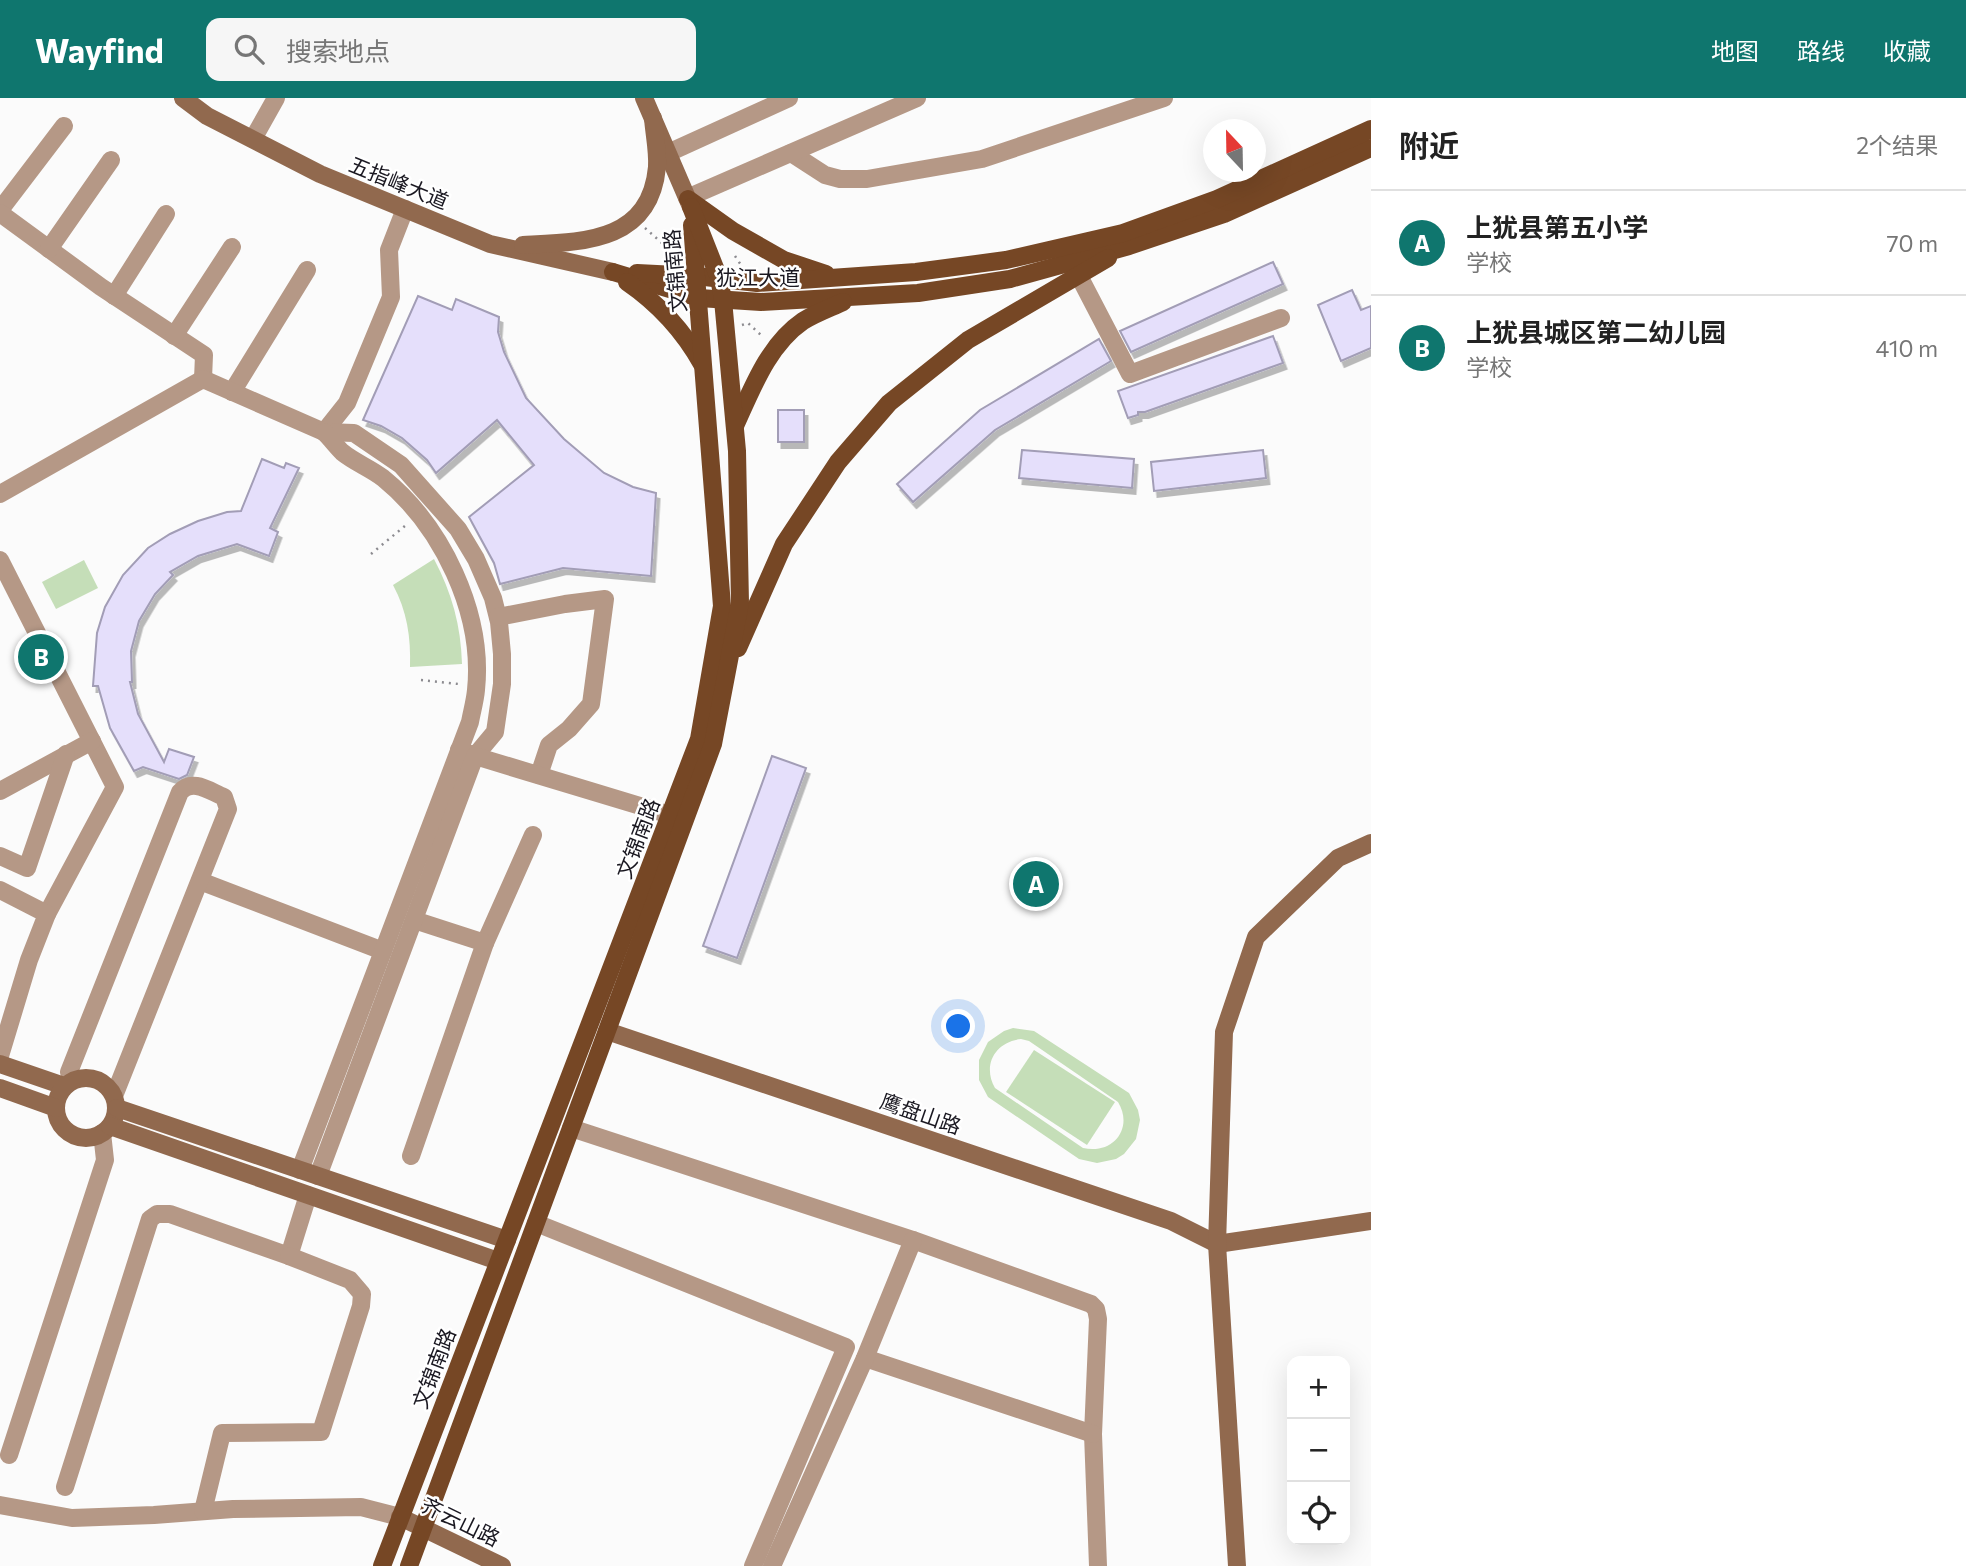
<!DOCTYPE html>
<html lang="zh">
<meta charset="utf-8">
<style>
body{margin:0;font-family:Commissioner,"Noto Sans SC",sans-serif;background:#f6f6f6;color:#222}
.controls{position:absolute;right:21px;bottom:21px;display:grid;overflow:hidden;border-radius:14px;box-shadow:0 7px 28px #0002}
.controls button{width:63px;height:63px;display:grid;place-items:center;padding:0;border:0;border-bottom:2px solid #e0e0e0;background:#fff;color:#222;font:35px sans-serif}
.compass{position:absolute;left:1203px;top:21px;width:63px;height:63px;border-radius:50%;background:#fff;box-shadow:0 7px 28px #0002;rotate:338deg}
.you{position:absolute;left:959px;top:929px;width:24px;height:24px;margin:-18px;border:5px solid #fff;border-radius:50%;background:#1a73e8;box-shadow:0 0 0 10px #1a73e833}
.badge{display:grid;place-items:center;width:46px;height:46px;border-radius:50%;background:#0f766e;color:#fff;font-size:23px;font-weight:700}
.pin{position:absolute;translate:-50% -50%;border:4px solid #fff;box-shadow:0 2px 7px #0006}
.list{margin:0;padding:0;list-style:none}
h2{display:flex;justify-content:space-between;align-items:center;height:91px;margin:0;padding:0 28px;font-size:30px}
h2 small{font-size:23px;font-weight:400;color:#767676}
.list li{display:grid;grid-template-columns:46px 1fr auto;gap:21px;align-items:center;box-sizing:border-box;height:105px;padding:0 28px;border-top:2px solid #e0e0e0}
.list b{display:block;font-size:26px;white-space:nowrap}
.list p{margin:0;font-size:23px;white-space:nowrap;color:#767676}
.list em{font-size:23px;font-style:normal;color:#767676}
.icon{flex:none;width:38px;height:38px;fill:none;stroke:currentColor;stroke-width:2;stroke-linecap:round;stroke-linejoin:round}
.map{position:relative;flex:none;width:1371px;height:1468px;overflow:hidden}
header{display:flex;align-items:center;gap:42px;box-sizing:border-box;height:98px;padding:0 35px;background:#0f766e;color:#fff}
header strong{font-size:33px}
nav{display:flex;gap:38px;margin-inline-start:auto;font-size:24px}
.search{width:490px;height:63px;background:#f6f6f6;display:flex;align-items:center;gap:18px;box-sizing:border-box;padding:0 24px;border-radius:14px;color:#767676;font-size:26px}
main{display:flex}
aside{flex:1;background:#fff}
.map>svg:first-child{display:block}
.green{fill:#c5deb8;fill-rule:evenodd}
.building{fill:#e5dffb;stroke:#a29db6;stroke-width:2;filter:url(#shadow)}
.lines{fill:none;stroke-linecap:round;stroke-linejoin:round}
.path{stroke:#8c8b90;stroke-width:2.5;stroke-dasharray:2 5;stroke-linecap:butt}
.street{stroke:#b59886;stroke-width:18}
.secondary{stroke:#91694e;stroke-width:18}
.primary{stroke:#764725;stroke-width:18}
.labels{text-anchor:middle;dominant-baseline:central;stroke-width:5;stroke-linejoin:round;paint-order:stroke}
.street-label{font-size:21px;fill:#1a1821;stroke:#fff}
</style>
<header>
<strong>Wayfind</strong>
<div class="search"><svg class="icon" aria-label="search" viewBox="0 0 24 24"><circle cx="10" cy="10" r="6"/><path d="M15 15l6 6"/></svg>搜索地点</div>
<nav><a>地图</a><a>路线</a><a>收藏</a></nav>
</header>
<main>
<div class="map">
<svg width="1371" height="1468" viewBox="0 0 1371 1468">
<defs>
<filter id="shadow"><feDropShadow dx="3.5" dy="6" stdDeviation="0" flood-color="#0004"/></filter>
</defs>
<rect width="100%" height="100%" fill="#fbfbfb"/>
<g class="green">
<path d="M 434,461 C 452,495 461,528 462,566 L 410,569 C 411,539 407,513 393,487 Z"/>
<polygon points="84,462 98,490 56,511 42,484"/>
<path d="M 1013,930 L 1034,933 L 1129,995 L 1138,1012 L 1140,1022 L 1136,1041 L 1124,1056 L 1116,1061 L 1097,1065 L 1079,1061 L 988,999 L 979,982 L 979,962 L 988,944 L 1004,933 ZM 1021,941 L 1029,943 L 1118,1004 C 1134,1030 1113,1057 1083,1050 L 995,990 C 982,967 995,944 1021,941 Z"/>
<polygon points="1034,952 1115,1004 1087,1047 1006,994"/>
</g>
<g class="building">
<polygon points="1273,164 1283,186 1131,254 1120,233"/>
<polygon points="1352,192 1361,212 1371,208 1371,250 1341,263 1318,207"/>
<polygon points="418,198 452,212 456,201 499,219 498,234 504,254 526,300 564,341 604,375 633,389 656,395 651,478 563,470 500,486 494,465 469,419 534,367 497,322 436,375 427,362 402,340 381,328 363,322"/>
<polygon points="1273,238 1283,265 1145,314 1138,314 1138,317 1128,320 1118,293"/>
<polygon points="1099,241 1111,263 995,332 913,404 897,386 980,312"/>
<rect x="778" y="312" width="26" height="32"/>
<polygon points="1022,352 1134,361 1132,390 1019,380"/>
<polygon points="1263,352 1266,380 1154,393 1151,364"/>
<polygon points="262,361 284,370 286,365 299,370 270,430 278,434 269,458 237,446 198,458 170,474 173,477 155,496 139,523 131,553 132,584 130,584 138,616 164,664 169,651 194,659 187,677 179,681 143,669 134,673 110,630 98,588 93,588 97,535 105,509 123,477 148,450 170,436 198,423 227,414 241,413"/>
<polygon points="772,658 806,670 737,860 703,848"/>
</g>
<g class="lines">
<g class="path">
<polyline points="645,130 672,154 677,150"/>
<polyline points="735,158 741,167"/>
<polyline points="742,227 748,225 762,238"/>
<polyline points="371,456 406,427"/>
<polyline points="421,582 459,586"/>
</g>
<g class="street">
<polyline points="253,41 276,0"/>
<polyline points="668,55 789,0"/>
<polyline points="791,55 825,77 840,81 867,81 982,61 1164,0"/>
<polyline points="687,100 917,0"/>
<polyline points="0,112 64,28"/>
<polyline points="0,115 101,189 204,257 203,281"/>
<polyline points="49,151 111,62"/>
<polyline points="1079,178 1130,276 1281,220"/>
<polyline points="114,198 166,116"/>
<polyline points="174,238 232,149"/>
<polyline points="232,294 307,172"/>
<polyline points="324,334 347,305 391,199 389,152 405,111"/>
<polyline points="0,396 203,281 324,334 354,335 401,367 458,431 476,461 493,500 499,524 502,556 502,586 495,634 475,658 459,652"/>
<polyline points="0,462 115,689 47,816"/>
<polyline points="498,519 565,506 605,501 591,606 569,631 549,647 539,677"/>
<polyline points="0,693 92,643"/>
<polyline points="0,758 27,770 66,656"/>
<polyline points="200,783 383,853"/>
<polyline points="0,792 47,816 29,862 0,958"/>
<polyline points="485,845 533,737"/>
<path d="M 72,982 L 69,974 L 180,694 C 193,680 209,693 224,699 L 228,711 L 114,998"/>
<polyline points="571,1030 913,1142 1091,1206 1096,1211 1098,1221 1093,1336 1098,1468"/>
<polyline points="411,1058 485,845 414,822"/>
<path d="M 300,1072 L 470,624 C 472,613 475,603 476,592 C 484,515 442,428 383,380 C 370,370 354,364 342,354 C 336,348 330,340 324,334"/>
<polyline points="318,1078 475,658 670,717"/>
<polyline points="536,1125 846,1249 753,1468"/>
<polyline points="865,1260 1093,1336"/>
<polyline points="9,1357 105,1062 102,1035"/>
<polyline points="65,1389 150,1121 157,1116 170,1116 289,1158 308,1097"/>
<polyline points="0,1407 72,1420 154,1417 233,1411 361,1409 400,1419"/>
<polyline points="203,1413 222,1335 321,1334 361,1208 362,1196 350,1182 289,1158"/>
<polyline points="772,1468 865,1260 913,1142"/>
</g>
<g class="secondary">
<polyline points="183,0 207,18 320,76 490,146 613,174"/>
<polyline points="644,0 691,109"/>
<path d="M 523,147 C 582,144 650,145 657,69 C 658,53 654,35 653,20"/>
<polyline points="607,933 1171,1123 1217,1146 1371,1123"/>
<polyline points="0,966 64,988"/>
<circle cx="86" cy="1010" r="30"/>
<polyline points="0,990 56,1010"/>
<polyline points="117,1010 507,1142"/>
<polyline points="110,1028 498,1163"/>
<polyline points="400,1419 502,1468"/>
<polyline points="1237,1468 1217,1146 1224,934 1256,839 1338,760 1371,745"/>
</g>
<g class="primary">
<polyline points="688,101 733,133 784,162 826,176"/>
<polyline points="613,174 699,200 761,204 918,195 1010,181 1129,148 1224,116 1371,50"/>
<polyline points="637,175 696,178 757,185 916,174 1006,162 1123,135 1217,101 1371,31"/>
<path d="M 627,184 C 659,206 683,232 702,266"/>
<path d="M 735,328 C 752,291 768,247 803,223 C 816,215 830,210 843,204"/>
<polyline points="738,550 784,446 838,364 889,305 968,242 1108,160"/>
<polyline points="382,1468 699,641 722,508 692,127"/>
<polyline points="409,1468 713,646 740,505 737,353 723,202 719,180 691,109"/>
</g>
</g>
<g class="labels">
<g class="street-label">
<text transform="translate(399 84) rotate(22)">五指峰大道</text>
<text transform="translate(674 173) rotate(-95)">文锦南路</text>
<text x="758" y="178">犹江大道</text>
<text transform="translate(637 740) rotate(-69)">文锦南路</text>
<text transform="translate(921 1015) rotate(19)">鹰盘山路</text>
<text transform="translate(433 1270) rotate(-69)">文锦南路</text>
<text transform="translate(461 1423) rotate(26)">齐云山路</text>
</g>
</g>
</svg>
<div class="controls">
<button>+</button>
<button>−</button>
<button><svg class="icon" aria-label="locate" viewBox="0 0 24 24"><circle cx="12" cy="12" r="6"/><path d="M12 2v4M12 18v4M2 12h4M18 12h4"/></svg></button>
</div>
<svg class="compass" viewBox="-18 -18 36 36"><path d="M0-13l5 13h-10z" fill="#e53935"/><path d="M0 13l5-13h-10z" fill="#767676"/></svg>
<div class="you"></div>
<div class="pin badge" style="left:1036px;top:786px">A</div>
<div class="pin badge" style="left:41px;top:559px">B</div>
</div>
<aside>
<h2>附近<small>2个结果</small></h2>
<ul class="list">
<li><span class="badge">A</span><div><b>上犹县第五小学</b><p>学校</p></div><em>70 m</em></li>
<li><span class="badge">B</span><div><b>上犹县城区第二幼儿园</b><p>学校</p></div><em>410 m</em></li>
</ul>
</aside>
</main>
